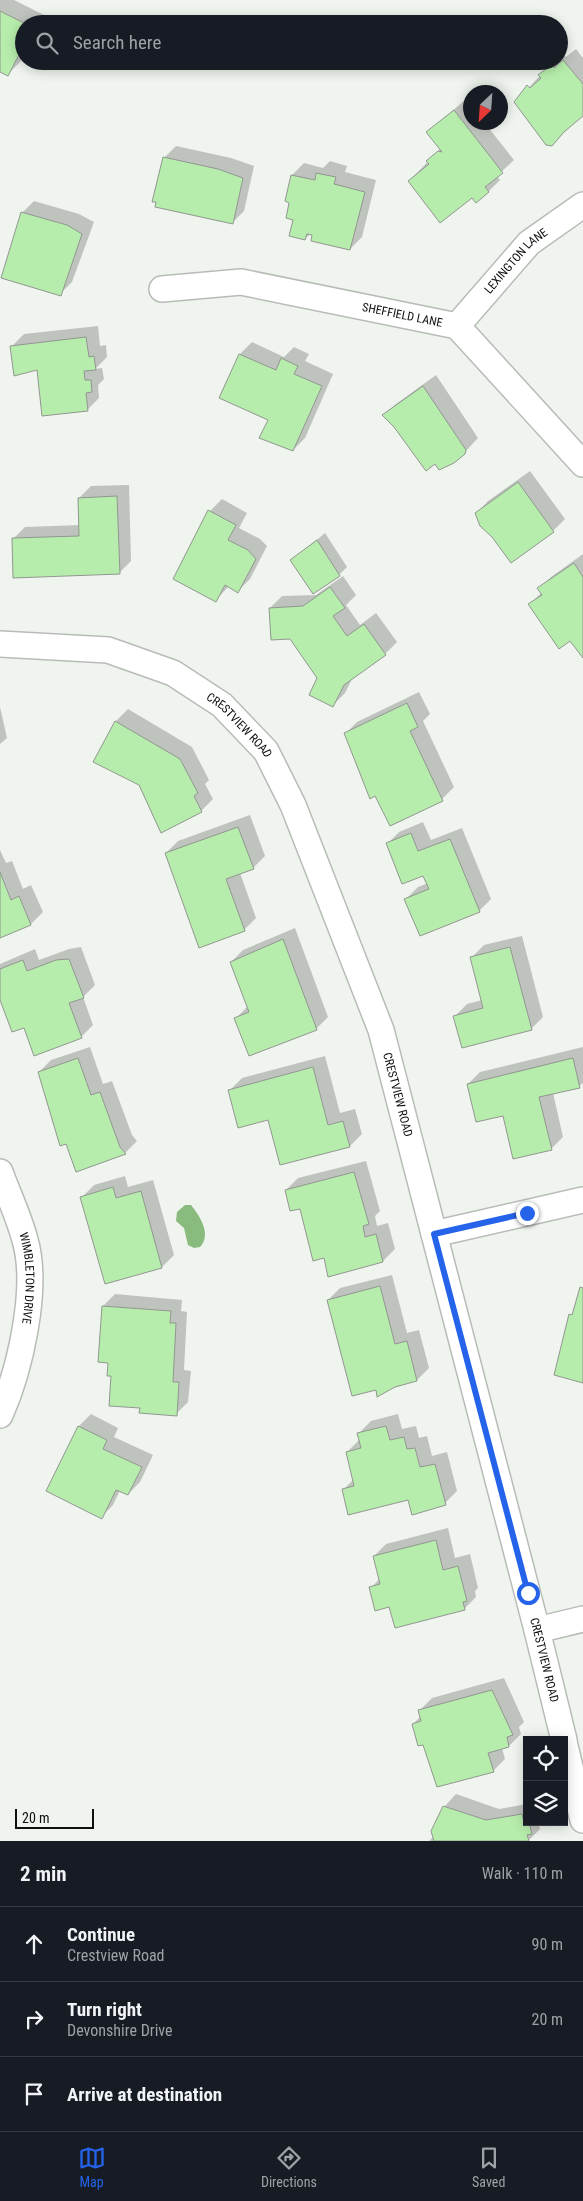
<!DOCTYPE html>
<meta charset="utf-8">
<style>
body{margin:0;font-family:"Roboto Condensed",sans-serif;background:#242831;color:#f1f3f6}
.controls{position:absolute;right:15px;bottom:15px;display:grid;overflow:hidden;border-radius:0px;box-shadow:0 2px 12px #0003}
.controls button{width:45px;height:45px;display:grid;place-items:center;padding:0;border:0;border-bottom:1px solid #363941;background:#171b24;color:#f1f3f6;font:25px sans-serif}
.compass{position:absolute;left:463px;top:85px;width:45px;height:45px;border-radius:50%;background:#171b24;box-shadow:0 2px 12px #0003;rotate:205deg}
.scale{position:absolute;left:15px;bottom:12px;width:79px;box-sizing:border-box;padding-left:5px;border:2px solid #0e0f0e;border-top:0;font-size:14px;line-height:18px;white-space:nowrap;color:#0e0f0e;-webkit-text-stroke:4px #eff4ee;paint-order:stroke}
.stop{position:absolute;width:15px;height:15px;margin:-11px;border:4px solid #2563eb;border-radius:50%;background:#fff}
.stop.end{background:#2563eb;border-color:#fff;box-shadow:0 1px 5px #0008}
.list{margin:0;padding:0;list-style:none}
h2{display:flex;justify-content:space-between;align-items:center;height:65px;margin:0;padding:0 20px;font-size:21px}
h2 small{font-size:16px;font-weight:400;color:#9ea1a6}
.list li{display:grid;grid-template-columns:32px 1fr auto;gap:15px;align-items:center;box-sizing:border-box;height:75px;padding:0 20px;border-top:1px solid #363941}
.list b{display:block;font-size:19px;white-space:nowrap}
.list p{margin:0;font-size:16px;white-space:nowrap;color:#9ea1a6}
.list em{font-size:16px;font-style:normal;color:#9ea1a6}
.icon{flex:none;width:28px;height:28px;fill:none;stroke:currentColor;stroke-width:2;stroke-linecap:round;stroke-linejoin:round}
.map{position:relative;flex:none;width:583px;height:1841px;overflow:hidden}
.search{position:absolute;background:#171b24;box-shadow:0 2px 12px #0003;left:15px;right:15px;top:15px;height:55px;display:flex;align-items:center;gap:12px;box-sizing:border-box;padding:0 18px;border-radius:28px;color:#9ea1a6;font-size:19px}
.sheet{height:290px;background:#171b24}
nav{display:flex;justify-content:space-around;align-items:center;box-sizing:border-box;height:70px;border-top:1px solid #363941;background:#171b24;font-size:14px;color:#9ea1a6}
nav a{display:grid;justify-items:center;gap:2px}
nav .on{color:#2563eb}
.map>svg:first-child{display:block}
.water{fill:#88bb7d}
.shadow{fill:#0003}
.building{fill:#b7edac;stroke:#929691}
.lines{fill:none;stroke-linecap:round;stroke-linejoin:round}
.street-casing{stroke:#b8bcb7;stroke-width:28}
.street{stroke:#fff;stroke-width:25}
.route{stroke:#2563eb;stroke-width:6}
.labels{text-anchor:middle;dominant-baseline:central;stroke-width:4.5;stroke-linejoin:round;paint-order:stroke}
.street-label{font-size:12px;fill:#0e0f0e;stroke:#eff4ee}
</style>
<div class="map">
<svg width="583" height="1841" viewBox="0 0 583 1841">
<rect width="100%" height="100%" fill="#eff4ee"/>
<path class="water" d="M 185,1205 L 191,1205 C 200,1216 212,1235 200,1247 L 194,1248 L 188,1245 L 184,1228 L 176,1221 L 177,1212 Z"/>
<g class="shadow">
<polygon points="0,0 14,0 44,15 39,24 24,24 24,55 20,62 8,74 0,70"/>
<polygon points="576,49 583,58 583,114 551,145 515,102 552,63 559,61 559,58 564,54 566,57"/>
<polygon points="466,99 470,105 470,122 484,122 514,160 497,176 500,180 488,192 472,196 409,181 441,148 428,132"/>
<polygon points="176,146 231,158 254,166 244,211 232,223 164,158"/>
<polygon points="330,161 347,166 345,172 376,180 362,237 350,249 313,234 310,234 305,239 294,219 291,202 286,201 292,175 304,163 323,168"/>
<polygon points="34,201 79,214 94,222 72,282 60,294 22,213"/>
<polygon points="98,326 100,346 106,345 107,357 95,369 102,368 104,379 98,385 99,398 87,410 12,346 24,334"/>
<polygon points="252,342 284,357 294,347 309,354 305,361 333,374 305,438 293,450 269,419 240,354"/>
<polygon points="436,375 478,438 464,453 435,463 384,415 396,404"/>
<polygon points="530,471 565,519 553,531 512,562 476,514 488,501"/>
<polygon points="129,485 131,561 119,573 13,539 25,527 80,525 79,498 91,486"/>
<polygon points="222,499 247,513 239,528 260,539 267,546 250,579 238,591 229,586 216,600 210,511"/>
<polygon points="325,533 347,567 339,575 292,560"/>
<polygon points="583,554 583,656 570,639 530,604 542,592 539,589 551,577"/>
<polygon points="343,576 356,595 346,605 360,625 376,613 397,642 385,654 353,677 345,693 333,705 318,678 270,608 282,596 316,595"/>
<polygon points="419,692 430,714 423,721 454,787 442,799 345,734 357,722"/>
<polygon points="0,707 7,738 0,744"/>
<polygon points="128,709 192,747 209,780 205,784 213,799 201,811 95,761 116,721"/>
<polygon points="250,815 265,856 253,868 240,873 256,918 244,930 166,853 178,841"/>
<polygon points="423,822 431,840 462,828 491,899 479,911 406,899 418,887 428,883 424,874 387,844 399,832"/>
<polygon points="0,850 6,863 12,861 23,889 31,885 43,912 31,924 0,937"/>
<polygon points="295,928 328,1017 316,1029 236,1018 248,1006 231,962 243,950"/>
<polygon points="522,936 543,1017 531,1029 455,1016 467,1004 482,1000 472,957 484,945"/>
<polygon points="81,947 95,985 83,997 93,1025 81,1037 25,1026 0,997 0,964 35,949 39,960 69,949"/>
<polygon points="90,1047 103,1084 112,1081 132,1135 137,1141 125,1153 39,1072 51,1060"/>
<polygon points="583,1047 583,1083 579,1086 553,1093 563,1137 551,1149 468,1084 480,1072"/>
<polygon points="325,1056 340,1113 355,1109 362,1134 350,1146 269,1119 230,1090 242,1078"/>
<polygon points="366,1161 380,1211 375,1216 377,1226 388,1223 395,1249 383,1261 324,1256 301,1207 286,1190 298,1178"/>
<polygon points="125,1176 128,1187 153,1180 174,1255 162,1267 82,1197 94,1185"/>
<polygon points="392,1275 407,1333 419,1330 429,1368 417,1380 377,1388 328,1300 340,1288"/>
<polygon points="115,1294 182,1300 181,1311 187,1312 184,1370 191,1371 188,1402 176,1414 141,1407 113,1375 103,1306"/>
<polygon points="91,1414 118,1428 114,1437 153,1455 140,1482 128,1494 120,1490 113,1505 101,1517 47,1491 79,1426"/>
<polygon points="398,1414 402,1429 416,1426 419,1438 427,1436 432,1456 447,1452 457,1491 445,1503 344,1489 354,1479 347,1452 359,1440 359,1433 371,1421"/>
<polygon points="448,1528 455,1558 470,1554 478,1588 475,1591 476,1597 464,1609 390,1606 371,1588 380,1578 374,1556 386,1544"/>
<polygon points="504,1678 524,1722 519,1727 521,1734 509,1746 502,1748 505,1759 493,1771 424,1743 413,1724 421,1716 420,1710 432,1698"/>
<polygon points="456,1794 499,1809 527,1804 527,1822 542,1822 539,1825 540,1829 528,1841 429,1841 434,1836 444,1807"/>
</g>
<g class="building">
<polygon points="0,11 26,24 24,24 24,45 8,76 0,72"/>
<polygon points="563,60 583,84 583,116 564,132 552,146 546,145 514,102 527,85 530,88 541,78 538,75 551,65 554,68"/>
<polygon points="454,110 503,173 485,187 489,192 476,203 472,198 440,223 408,181 429,164 426,161 438,151 442,152 426,132"/>
<polygon points="163,157 218,169 243,178 233,224 155,207 156,202 152,202"/>
<polygon points="316,173 336,177 334,184 365,192 350,250 311,241 312,235 307,234 305,240 289,236 293,220 286,218 289,203 285,201 291,175 315,180"/>
<polygon points="21,212 67,225 82,234 61,296 1,278"/>
<polygon points="86,337 89,357 94,356 96,370 84,371 85,380 91,380 92,392 86,393 88,411 42,416 37,370 14,376 10,346"/>
<polygon points="239,354 276,370 281,358 298,366 294,374 322,386 293,451 259,438 268,420 219,398"/>
<polygon points="423,386 466,450 465,454 454,463 439,470 435,464 426,471 394,427 382,415"/>
<polygon points="518,482 554,532 511,563 492,537 480,526 475,513"/>
<polygon points="117,496 120,574 13,578 12,538 79,536 78,498"/>
<polygon points="208,510 236,525 228,540 248,550 256,559 238,593 225,585 216,602 173,579"/>
<polygon points="317,540 340,576 313,594 290,560"/>
<polygon points="574,563 583,577 583,658 570,641 559,649 528,604 542,595 537,588"/>
<polygon points="330,587 345,608 333,616 347,636 364,624 386,655 344,685 333,707 309,695 317,678 290,639 271,640 269,608 303,606"/>
<polygon points="407,703 418,727 410,731 443,801 390,826 375,796 370,799 344,733"/>
<polygon points="115,721 180,759 198,793 194,796 202,812 161,833 139,785 93,762"/>
<polygon points="238,827 254,869 226,879 245,931 199,948 165,853"/>
<polygon points="411,833 418,851 450,839 480,912 420,936 404,899 429,889 423,876 402,884 386,843"/>
<polygon points="0,872 11,900 19,896 31,925 0,938"/>
<polygon points="283,939 317,1030 249,1056 234,1018 249,1012 230,962"/>
<polygon points="510,947 532,1030 462,1048 453,1016 483,1008 470,957"/>
<polygon points="69,959 84,998 69,1003 82,1038 34,1056 24,1028 12,1032 0,1000 0,969 23,960 27,971 56,960"/>
<polygon points="78,1058 91,1095 100,1092 120,1147 126,1154 76,1172 66,1144 60,1146 38,1072"/>
<polygon points="573,1058 580,1088 539,1097 552,1150 513,1159 503,1116 476,1122 467,1084"/>
<polygon points="313,1067 328,1125 343,1121 350,1147 280,1165 268,1120 238,1128 228,1090"/>
<polygon points="354,1172 369,1224 363,1226 365,1237 376,1234 383,1262 328,1277 324,1258 313,1261 300,1209 290,1211 285,1190"/>
<polygon points="113,1187 116,1198 141,1191 162,1268 105,1284 80,1197"/>
<polygon points="380,1286 395,1344 407,1341 417,1381 395,1387 377,1397 376,1390 352,1396 327,1300"/>
<polygon points="580,1287 583,1288 583,1383 554,1375 569,1314 572,1315"/>
<polygon points="102,1306 171,1311 170,1323 176,1323 173,1382 179,1382 177,1416 139,1413 140,1408 109,1406 111,1376 107,1376 108,1363 98,1362"/>
<polygon points="78,1426 107,1440 103,1449 142,1467 128,1495 116,1490 102,1519 46,1491"/>
<polygon points="386,1426 390,1440 404,1437 407,1449 415,1448 420,1467 435,1464 446,1505 412,1515 408,1500 348,1515 342,1489 354,1486 346,1452 361,1448 357,1433"/>
<polygon points="436,1540 443,1570 458,1566 467,1601 463,1602 465,1610 395,1628 389,1607 375,1611 369,1587 380,1584 373,1556"/>
<polygon points="492,1690 513,1735 507,1737 509,1747 488,1753 494,1772 437,1787 423,1745 418,1746 412,1724 421,1721 418,1710"/>
<polygon points="443,1806 486,1820 522,1814 524,1822 529,1822 532,1834 527,1835 529,1841 434,1841 431,1831"/>
</g>
<g class="lines">
<defs>
<g id="street">
<path id="s1" d="M 162,289 L 241,282 L 457,326 L 583,464"/>
<path id="s2" d="M 457,326 L 529,243 L 583,205"/>
<path id="s3" d="M 0,644 L 108,650 L 173,673 L 222,705 L 266,751 L 293,805 L 381,1030 L 537,1630 L 564,1740"/>
<path id="s4" d="M 0,1172 C 8,1194 19,1217 25,1240 C 39,1288 20,1370 0,1415"/>
<polyline points="434,1234 583,1200"/>
<polyline points="537,1630 583,1619"/>
<polyline points="564,1742 583,1820"/>
</g>
</defs>
<use href="#street" class="street-casing"/>
<use href="#street" class="street"/>
</g>
<g class="lines">
<polyline class="route" points="527,1213 434,1234 528,1593"/>
</g>
<g class="labels">
<g class="street-label">
<text stroke="none"><textPath href="#s2" startOffset="88">LEXINGTON LANE</textPath></text>
<text stroke="none"><textPath href="#s1" startOffset="244">SHEFFIELD LANE</textPath></text>
<text stroke="none"><textPath href="#s3" startOffset="262">CRESTVIEW ROAD</textPath></text>
<text stroke="none"><textPath href="#s3" startOffset="668">CRESTVIEW ROAD</textPath></text>
<text stroke="none"><textPath href="#s4" startOffset="111">WIMBLETON DRIVE</textPath></text>
<text stroke="none"><textPath href="#s3" startOffset="1252">CRESTVIEW ROAD</textPath></text>
</g>
</g>
</svg>
<div class="controls">
<button><svg class="icon" aria-label="locate" viewBox="0 0 24 24"><circle cx="12" cy="12" r="6"/><path d="M12 2v4M12 18v4M2 12h4M18 12h4"/></svg></button>
<button><svg class="icon" aria-label="layers" viewBox="0 0 24 24"><path d="M12 4l9 5-9 5-9-5zM3 14l9 5 9-5"/></svg></button>
</div>
<svg class="compass" viewBox="-18 -18 36 36"><path d="M0-13l5 13h-10z" fill="#e53935"/><path d="M0 13l5-13h-10z" fill="#9ea1a6"/></svg>
<div class="scale">20 m</div>
<div class="stop" style="left:528px;top:1593px"></div>
<div class="stop end" style="left:527px;top:1213px"></div>
<div class="search"><svg class="icon" aria-label="search" viewBox="0 0 24 24"><circle cx="10" cy="10" r="6"/><path d="M15 15l6 6"/></svg>Search here</div>
</div>
<section class="sheet">
<h2>2 min<small>Walk · 110 m</small></h2>
<ul class="list">
<li><svg class="icon" aria-label="ahead" viewBox="0 0 24 24"><path d="M12 20V5M6 11l6-6 6 6"/></svg><div><b>Continue</b><p>Crestview Road</p></div><em>90 m</em></li>
<li><svg class="icon" aria-label="right" viewBox="0 0 24 24"><path d="M7 20v-9h11M14 6l5 5-5 5"/></svg><div><b>Turn right</b><p>Devonshire Drive</p></div><em>20 m</em></li>
<li><svg class="icon" aria-label="arrive" viewBox="0 0 24 24"><path d="M6 21V4h12l-3 4 3 4H6"/></svg><div><b>Arrive at destination</b></div></li>
</ul>
</section>
<nav>
<a class="on"><svg class="icon" aria-label="map" viewBox="0 0 24 24"><path d="M3 6l6-2 6 2 6-2v14l-6 2-6-2-6 2zM9 4v14M15 6v14"/></svg>Map</a>
<a><svg class="icon" aria-label="directions" viewBox="0 0 24 24"><path d="M12 3l9 9-9 9-9-9zM9 14v-3h6M13 9l2 2-2 2"/></svg>Directions</a>
<a><svg class="icon" aria-label="saved" viewBox="0 0 24 24"><path d="M7 4h10v16l-5-4-5 4z"/></svg>Saved</a>
</nav>
